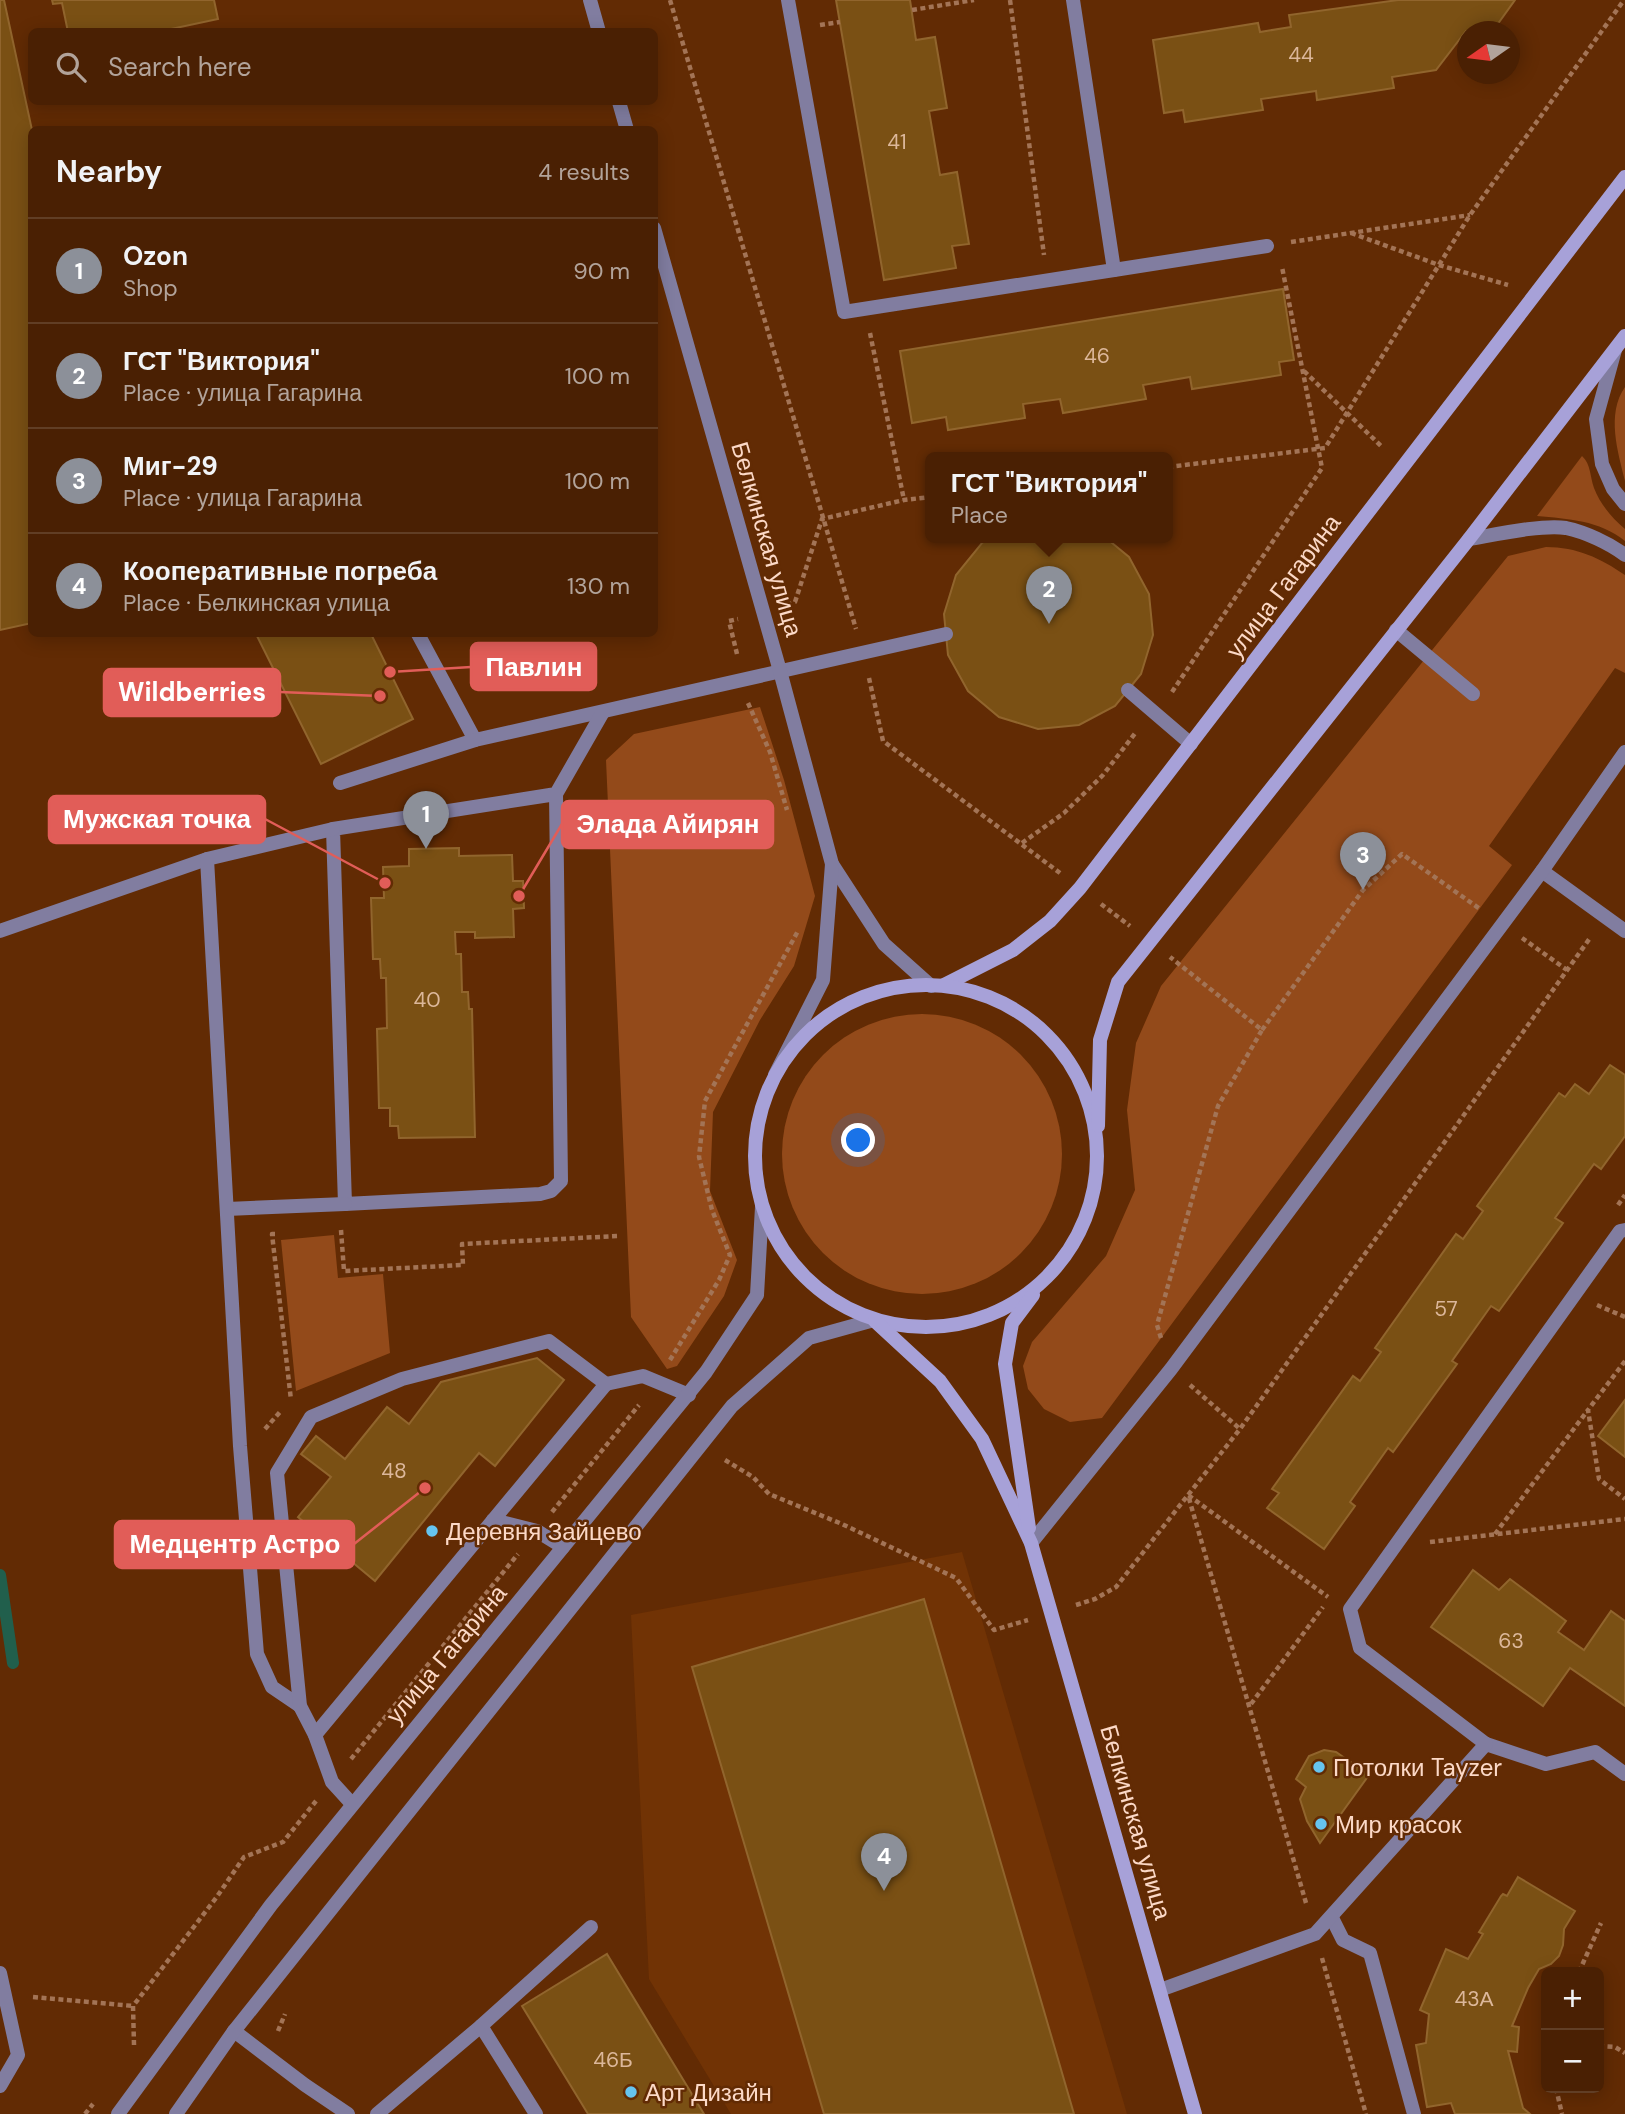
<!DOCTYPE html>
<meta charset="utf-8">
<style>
body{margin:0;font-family:"DM Sans",sans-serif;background:#542d12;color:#f1f3f6}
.controls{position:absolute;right:21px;bottom:21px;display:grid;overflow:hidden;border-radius:10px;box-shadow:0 4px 18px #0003}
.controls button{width:63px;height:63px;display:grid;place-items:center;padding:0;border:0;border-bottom:2px solid #613e25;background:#4a2003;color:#f1f3f6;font:35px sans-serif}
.compass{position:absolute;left:1457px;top:21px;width:63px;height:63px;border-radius:50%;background:#4a2003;box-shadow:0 4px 18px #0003;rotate:256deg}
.you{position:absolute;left:859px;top:1141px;width:24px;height:24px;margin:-18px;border:5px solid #fff;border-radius:50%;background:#1a73e8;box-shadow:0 0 0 10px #1a73e833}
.badge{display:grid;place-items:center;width:46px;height:46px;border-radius:50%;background:#8c9099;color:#fff;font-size:23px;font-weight:700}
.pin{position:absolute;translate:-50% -58px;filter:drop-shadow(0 2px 4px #0008)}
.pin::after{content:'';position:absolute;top:37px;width:24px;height:21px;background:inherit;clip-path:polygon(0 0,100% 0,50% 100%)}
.popup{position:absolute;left:925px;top:452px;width:248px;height:91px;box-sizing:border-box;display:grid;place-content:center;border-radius:10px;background:#4a2003;filter:drop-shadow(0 2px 5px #0005);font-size:23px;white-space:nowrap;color:#b2a39a}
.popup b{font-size:26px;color:#f1f3f6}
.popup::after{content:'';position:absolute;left:50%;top:100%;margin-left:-14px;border:14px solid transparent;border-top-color:#4a2003}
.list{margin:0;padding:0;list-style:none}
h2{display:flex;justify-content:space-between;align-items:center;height:91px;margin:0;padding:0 28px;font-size:30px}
h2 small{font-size:23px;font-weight:400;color:#b2a39a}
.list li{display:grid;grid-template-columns:46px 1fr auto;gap:21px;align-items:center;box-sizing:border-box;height:105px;padding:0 28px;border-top:2px solid #613e25}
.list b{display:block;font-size:26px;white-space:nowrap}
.list p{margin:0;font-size:23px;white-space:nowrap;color:#b2a39a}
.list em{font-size:23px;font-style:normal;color:#b2a39a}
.icon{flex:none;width:38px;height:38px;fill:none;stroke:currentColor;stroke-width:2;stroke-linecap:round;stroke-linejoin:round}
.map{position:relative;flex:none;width:1625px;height:2114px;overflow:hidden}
.search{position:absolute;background:#4a2003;box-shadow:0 4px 18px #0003;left:28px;top:28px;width:630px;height:77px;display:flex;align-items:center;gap:18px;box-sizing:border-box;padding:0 24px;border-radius:10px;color:#b2a39a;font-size:26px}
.panel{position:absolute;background:#4a2003;box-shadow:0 4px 18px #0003;left:28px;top:126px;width:630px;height:511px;border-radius:10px}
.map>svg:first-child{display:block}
.built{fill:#713305}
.green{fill:#934a1a}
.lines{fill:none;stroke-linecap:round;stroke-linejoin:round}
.stream{stroke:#215f4c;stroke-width:12}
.building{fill:#7a5014;stroke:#91652d;stroke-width:2}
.path{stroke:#a37456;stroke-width:4.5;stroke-dasharray:5 3.5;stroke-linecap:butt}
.service{stroke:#817da0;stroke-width:14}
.minor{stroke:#817da0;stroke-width:14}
.tertiary{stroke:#817da0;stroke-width:14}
.secondary{stroke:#a7a1d8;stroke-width:14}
.poi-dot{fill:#66c4ef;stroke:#622b04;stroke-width:2.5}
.labels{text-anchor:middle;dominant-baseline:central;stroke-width:5;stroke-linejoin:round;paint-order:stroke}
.number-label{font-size:21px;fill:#dcb79a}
.street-label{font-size:24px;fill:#fcd9c7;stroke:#622b04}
.poi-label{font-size:24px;fill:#fcd9c7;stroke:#622b04;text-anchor:start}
.leader{fill:none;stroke:#e15d58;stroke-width:2.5}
.callout-dot{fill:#e15d58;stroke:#622b04;stroke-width:2.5}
.callout{fill:#e15d58;stroke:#e15d58;stroke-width:2.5}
.callout-label{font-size:26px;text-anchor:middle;font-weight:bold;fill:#fff}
</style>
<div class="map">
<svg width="1625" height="2114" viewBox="0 0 1625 2114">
<rect width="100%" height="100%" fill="#622b04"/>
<polygon class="built" points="962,1552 1127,2114 731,2114 649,1979 631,1615"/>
<g class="green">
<path d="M 1625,387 L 1625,481 C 1618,452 1606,414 1625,387 Z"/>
<path d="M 1582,456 C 1591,464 1590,477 1594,488 C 1600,504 1612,518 1625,529 L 1625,541 C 1599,520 1568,519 1537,516 Z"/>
<path d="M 1546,547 C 1577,547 1600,558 1625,575 L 1625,673 L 1615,668 L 1489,846 L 1512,865 L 1102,1418 L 1070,1422 L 1044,1409 L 1028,1389 L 1023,1366 L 1032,1342 L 1106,1256 L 1135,1190 L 1127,1110 L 1136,1043 L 1161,986 L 1508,556 Z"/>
<polygon points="760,707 784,780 815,896 794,966 760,1020 713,1112 710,1191 737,1260 724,1296 677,1366 667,1369 631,1317 606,760 634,734"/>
<circle cx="922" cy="1154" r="140"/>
<polygon points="334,1235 338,1278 383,1274 390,1353 296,1391 281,1240"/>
</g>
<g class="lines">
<polyline class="stream" points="0,1575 13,1663"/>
</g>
<g class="building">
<polygon points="0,0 4,0 32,130 32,623 0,630"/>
<polygon points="52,0 214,0 218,19 157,32 68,32 62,3 53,4"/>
<polygon points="836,0 910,0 916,40 935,37 947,108 929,111 940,175 957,172 969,244 952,246 956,268 884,280"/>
<polygon points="1398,0 1515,0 1492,32 1466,31 1436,70 1392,77 1394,88 1317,100 1316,91 1261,99 1263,110 1185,122 1183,110 1164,113 1153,40 1258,23 1260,32 1291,27 1289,15"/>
<polygon points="1283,289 1294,360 1279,362 1281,375 1192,389 1190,377 1143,385 1146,399 1063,413 1060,399 1023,404 1025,418 948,430 946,417 912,423 900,351"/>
<polygon points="991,538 1106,538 1129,557 1149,594 1153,635 1141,674 1115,706 1079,725 1038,729 999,717 968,691 948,655 944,614 956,575 982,543"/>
<polygon points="256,634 371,634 413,719 321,764"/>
<polygon points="459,848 459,856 512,855 513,881 523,881 524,908 513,909 514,937 475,938 475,932 455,932 456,954 461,954 462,992 468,992 469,1009 472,1009 475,1137 399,1138 398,1126 390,1126 390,1108 379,1108 377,1029 387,1028 386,978 381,978 380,959 373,959 371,898 384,898 383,867 409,866 409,849"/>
<polygon points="1610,1065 1625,1075 1625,1136 1601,1169 1594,1164 1555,1218 1563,1223 1499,1311 1491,1306 1452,1361 1457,1364 1393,1452 1388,1448 1350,1502 1355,1506 1324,1549 1267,1508 1279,1493 1272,1489 1353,1376 1360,1381 1381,1352 1375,1348 1456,1234 1463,1239 1483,1211 1477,1206 1559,1093 1565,1097 1575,1084 1589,1094"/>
<polygon points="537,1358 564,1380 495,1466 479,1453 375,1581 298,1517 331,1477 301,1454 316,1436 345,1459 387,1407 409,1424 441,1382"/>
<polygon points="1625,1400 1625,1457 1598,1436"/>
<polygon points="1473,1570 1499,1590 1510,1579 1566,1621 1558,1632 1584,1650 1611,1611 1625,1621 1625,1706 1570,1668 1543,1706 1431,1627"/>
<polygon points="924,1599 1074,2114 824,2114 692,1667"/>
<polygon points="1324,1750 1336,1752 1369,1775 1320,1843 1307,1821 1300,1799 1306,1787 1296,1779 1309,1756"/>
<polygon points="1518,1877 1575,1911 1564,1929 1563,1945 1559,1956 1551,1964 1539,1969 1528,1988 1512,2026 1519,2027 1517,2052 1508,2051 1523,2108 1530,2114 1455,2114 1451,2103 1427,2107 1416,2045 1426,2043 1429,2014 1420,2010 1446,1949 1468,1959 1483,1934 1479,1932 1481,1929 1501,1896 1503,1894 1507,1896"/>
<polygon points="607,1954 704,2114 588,2114 522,2006"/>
</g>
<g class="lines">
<g class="path">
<polyline points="670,0 856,629"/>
<polyline points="1010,0 1044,255"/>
<polyline points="912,10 974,0"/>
<polyline points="820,25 840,22"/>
<polyline points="1351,233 1439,265 1508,285"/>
<polyline points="1291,242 1470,215"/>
<polyline points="870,333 904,500"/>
<polyline points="1304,371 1381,446"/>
<polyline points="1168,467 1325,448 1470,215 1624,0"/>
<polyline points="787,605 795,602 822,519 904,500 930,497"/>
<polyline points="737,654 729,621 738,619"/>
<polyline points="869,678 883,741 1060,873"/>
<polyline points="1172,692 1322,468 1282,267"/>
<polyline points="748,703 770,752 787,810"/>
<polyline points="1022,843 1064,813 1103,775 1136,732"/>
<polyline points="1101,904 1130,926"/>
<polyline points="1522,938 1567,970"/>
<polyline points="1262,1030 1363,890 1402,854 1480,909"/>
<polyline points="1618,1205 1625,1195"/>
<polyline points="341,1230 344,1271 463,1265 462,1244 618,1236"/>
<polyline points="275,1234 272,1234 291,1400"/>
<polyline points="1597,1305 1625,1317"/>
<polyline points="1161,1338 1157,1325 1218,1106 1262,1030 1170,957"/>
<polyline points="670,1360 719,1280 730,1255 712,1210 699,1157 705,1101 798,931"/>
<polyline points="1625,1361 1588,1410 1599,1479 1625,1499"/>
<polyline points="1190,1385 1240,1429"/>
<polyline points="265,1429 280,1412"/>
<polyline points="725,1460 753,1477 769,1494 842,1524 956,1578 994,1630 1028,1620"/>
<polyline points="552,1512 639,1405"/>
<polyline points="1495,1534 1588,1410"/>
<polyline points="1430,1542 1625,1519"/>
<polyline points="1076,1605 1095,1599 1116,1587 1188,1495 1328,1597"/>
<polyline points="1251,1704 1323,1607"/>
<polyline points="351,1759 518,1554"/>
<polyline points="1306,1903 1188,1495 1240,1429 1590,938"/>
<polyline points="1322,1958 1366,2114"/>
<polyline points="1579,1972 1601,1923"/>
<polyline points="33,1997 133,2006"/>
<polyline points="278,2031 285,2014"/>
<polyline points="134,2045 133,2006 216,1898 244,1857 283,1842 316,1801"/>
<polyline points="1546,2045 1546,2048"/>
<polyline points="1599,2046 1615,2047 1625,2053"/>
<polyline points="1556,2088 1562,2114"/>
<polyline points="85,2114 93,2104"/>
</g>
<g class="service">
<polyline points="788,0 844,312 1114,270 1073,0"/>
<polyline points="1114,270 1267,246"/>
<polyline points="1396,630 1473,694"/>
<polyline points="418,634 475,740 946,634"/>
<polyline points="1128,690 1191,744"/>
<polyline points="340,783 475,740"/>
<polyline points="556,794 333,829 345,1204 540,1194 551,1191 561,1181 556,794 603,712"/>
<polyline points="1542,871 1625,931"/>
<polyline points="0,931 207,859"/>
<polyline points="227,1209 345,1204"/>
<polyline points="493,1520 537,1531 563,1547"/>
<polyline points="300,1706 272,1687 257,1654 240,1446 207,859 333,829"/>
<polyline points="315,1735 606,1384"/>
<polyline points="1486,1744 1546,1764 1595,1752 1625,1774"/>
<polyline points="352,1804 332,1782 315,1735 300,1706 277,1473 311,1417 402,1379 549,1341 606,1384 643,1376 689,1395"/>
<polyline points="1332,1918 1343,1940 1370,1953 1414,2114"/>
<polyline points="0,1973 18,2055 0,2086"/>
<polyline points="1160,1990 1315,1934 1486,1744 1360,1648 1350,1609 1620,1231 1625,1230"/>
<polyline points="234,2031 305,2085 348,2114"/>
<polyline points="377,2114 481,2026"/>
<polyline points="536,2114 481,2026 591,1927"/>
</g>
<g class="minor">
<polyline points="1615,350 1596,419 1602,464 1613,489 1625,504"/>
<path d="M 1469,539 C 1493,535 1543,524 1566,528 C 1585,532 1609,543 1625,555"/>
<polyline points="1031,1543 1171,1369 1542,871 1625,752"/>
<polyline points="118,2114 271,1905 706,1372 757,1295 762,1207"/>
<polyline points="176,2114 234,2031 732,1406 809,1338 874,1320"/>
</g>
<g class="tertiary">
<polyline points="590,0 599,32"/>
<polyline points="619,102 627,130"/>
<polyline points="654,228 780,671 832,864 884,944 931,986"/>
<polyline points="775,1075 823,980 832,864"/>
</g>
<g class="secondary">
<polyline points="944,985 1013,950 1050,921 1080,888 1625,177"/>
<circle cx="926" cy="1156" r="171"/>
<polyline points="1098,1126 1100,1040 1118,982 1469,539 1625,336"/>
<polyline points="875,1321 940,1381 982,1439 1031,1543 1195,2114"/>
<polyline points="1029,1528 1005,1364 1012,1323 1033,1295"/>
</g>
</g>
<g class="poi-dot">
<circle cx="432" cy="1531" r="7"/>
<circle cx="1319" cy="1767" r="7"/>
<circle cx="1321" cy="1824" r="7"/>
<circle cx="631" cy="2092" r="7"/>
</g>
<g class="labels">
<g class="number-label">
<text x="1301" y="55">44</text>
<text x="897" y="142">41</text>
<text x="1097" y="356">46</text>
<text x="427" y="1000">40</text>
<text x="1446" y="1309">57</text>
<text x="394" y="1471">48</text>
<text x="1511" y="1641">63</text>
<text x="1474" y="1999">43А</text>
<text x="613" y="2060">46Б</text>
</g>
<g class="street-label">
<text transform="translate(767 539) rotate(74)">Белкинская улица</text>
<text transform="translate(1283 586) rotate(-53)">улица Гагарина</text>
<text transform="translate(446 1654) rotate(-50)">улица Гагарина</text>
<text transform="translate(1136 1822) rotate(74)">Белкинская улица</text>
</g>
<g class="poi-label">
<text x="446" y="1531">Деревня Зайцево</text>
<text x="1333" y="1767">Потолки Tayzer</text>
<text x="1335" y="1824">Мир красок</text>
<text x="645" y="2092">Арт Дизайн</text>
</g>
</g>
<path class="leader" d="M390 672L471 667M380 696L280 692M385 883L265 819M519 896L562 824M425 1488L354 1544"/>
<g class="callout-dot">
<circle cx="390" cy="672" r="7"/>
<circle cx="380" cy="696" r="7"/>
<circle cx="385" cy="883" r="7"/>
<circle cx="519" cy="896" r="7"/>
<circle cx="425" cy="1488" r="7"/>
</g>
<g class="callout">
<rect x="471" y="643" width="125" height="47" rx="7"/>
<rect x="104" y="669" width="176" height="47" rx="7"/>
<rect x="49" y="796" width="216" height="47" rx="7"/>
<rect x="562" y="801" width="211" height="47" rx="7"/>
<rect x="115" y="1521" width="239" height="47" rx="7"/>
</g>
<g class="callout-label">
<text x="534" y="676">Павлин</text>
<text x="192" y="701">Wildberries</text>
<text x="157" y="828">Мужская точка</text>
<text x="668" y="833">Элада Айирян</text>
<text x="235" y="1553">Медцентр Астро</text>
</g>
</svg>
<div class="controls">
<button>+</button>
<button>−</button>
</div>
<svg class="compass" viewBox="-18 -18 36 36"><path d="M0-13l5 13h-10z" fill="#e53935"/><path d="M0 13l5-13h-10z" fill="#b2a39a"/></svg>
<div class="you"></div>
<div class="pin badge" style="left:426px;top:849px">1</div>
<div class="pin badge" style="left:1049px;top:624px">2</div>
<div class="popup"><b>ГСТ &quot;Виктория&quot;</b>Place</div>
<div class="pin badge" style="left:1363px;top:890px">3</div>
<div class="pin badge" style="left:884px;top:1891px">4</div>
<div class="search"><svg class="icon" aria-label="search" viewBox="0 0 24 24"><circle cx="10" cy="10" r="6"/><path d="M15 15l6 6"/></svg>Search here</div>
<section class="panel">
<h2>Nearby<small>4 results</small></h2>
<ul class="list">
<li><span class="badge">1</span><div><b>Ozon</b><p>Shop</p></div><em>90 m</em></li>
<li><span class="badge">2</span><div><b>ГСТ &quot;Виктория&quot;</b><p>Place · улица Гагарина</p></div><em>100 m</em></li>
<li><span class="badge">3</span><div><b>Миг-29</b><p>Place · улица Гагарина</p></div><em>100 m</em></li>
<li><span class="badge">4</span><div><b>Кооперативные погреба</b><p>Place · Белкинская улица</p></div><em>130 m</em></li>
</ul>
</section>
</div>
